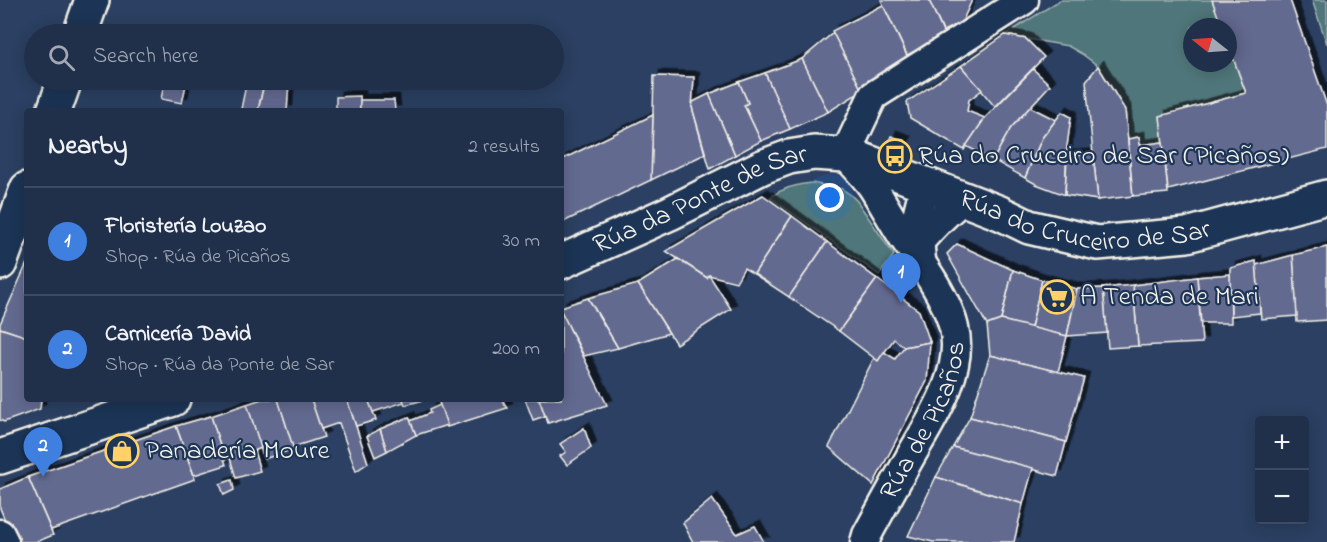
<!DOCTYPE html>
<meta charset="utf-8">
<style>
body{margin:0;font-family:"Indie Flower",sans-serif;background:#2d3c54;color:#f1f3f6}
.controls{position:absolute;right:18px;bottom:18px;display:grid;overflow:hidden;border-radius:6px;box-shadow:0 3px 15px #0003}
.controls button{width:54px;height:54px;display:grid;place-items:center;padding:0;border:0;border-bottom:2px solid #3d4b62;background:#20304a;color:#f1f3f6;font:30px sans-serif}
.compass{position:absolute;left:1183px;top:18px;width:54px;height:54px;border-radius:50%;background:#20304a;box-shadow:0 3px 15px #0003;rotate:287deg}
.you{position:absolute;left:830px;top:198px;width:21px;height:21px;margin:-15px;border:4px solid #fff;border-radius:50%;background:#1a73e8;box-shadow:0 0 0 9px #1a73e833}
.badge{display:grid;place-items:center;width:39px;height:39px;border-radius:50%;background:#ffd166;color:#fff;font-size:20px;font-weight:700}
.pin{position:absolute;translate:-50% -50px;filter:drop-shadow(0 2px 3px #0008)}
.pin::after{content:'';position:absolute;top:32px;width:21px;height:18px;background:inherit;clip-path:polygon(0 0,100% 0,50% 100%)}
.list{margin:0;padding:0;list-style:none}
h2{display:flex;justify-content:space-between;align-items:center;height:78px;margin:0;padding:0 24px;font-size:26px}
h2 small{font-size:20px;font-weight:400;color:#a2a9b5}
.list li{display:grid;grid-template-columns:39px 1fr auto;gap:18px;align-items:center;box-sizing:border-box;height:108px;padding:0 24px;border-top:2px solid #3d4b62}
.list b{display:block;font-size:22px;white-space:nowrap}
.list p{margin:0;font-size:20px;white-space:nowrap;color:#a2a9b5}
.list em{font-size:20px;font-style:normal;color:#a2a9b5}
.icon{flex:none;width:33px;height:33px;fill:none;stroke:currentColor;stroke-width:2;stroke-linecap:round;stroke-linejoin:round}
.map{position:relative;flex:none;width:1327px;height:542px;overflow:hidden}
.search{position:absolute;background:#20304a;box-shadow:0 3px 15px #0003;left:24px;top:24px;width:540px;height:66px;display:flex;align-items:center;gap:15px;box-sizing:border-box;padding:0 21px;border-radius:33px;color:#a2a9b5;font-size:22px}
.panel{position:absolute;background:#20304a;box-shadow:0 3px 15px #0003;left:24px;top:108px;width:540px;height:294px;border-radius:6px}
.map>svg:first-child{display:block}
.green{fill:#4f767a;stroke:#a2b4b1;stroke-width:1.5}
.building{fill:#636a90;stroke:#f4f1e8;stroke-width:1.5;filter:url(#shadow)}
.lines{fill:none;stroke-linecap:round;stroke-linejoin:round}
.street-casing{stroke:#f4f1e8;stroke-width:33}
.secondary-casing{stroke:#f4f1e8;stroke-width:38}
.street{stroke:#1d3557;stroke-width:28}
.secondary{stroke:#1d3557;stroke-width:33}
.labels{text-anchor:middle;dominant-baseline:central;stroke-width:4.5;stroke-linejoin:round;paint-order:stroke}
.poi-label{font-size:27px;fill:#f4f1e8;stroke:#1d3557;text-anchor:start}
.street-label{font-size:27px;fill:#f4f1e8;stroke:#1d3557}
</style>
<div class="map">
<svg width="1327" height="542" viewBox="0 0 1327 542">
<defs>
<filter id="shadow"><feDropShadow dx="5.5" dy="-5.5" stdDeviation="0" flood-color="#0009"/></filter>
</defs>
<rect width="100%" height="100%" fill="#2b4062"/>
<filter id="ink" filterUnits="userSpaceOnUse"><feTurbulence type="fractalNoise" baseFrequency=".0167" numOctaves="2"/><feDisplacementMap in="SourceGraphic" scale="12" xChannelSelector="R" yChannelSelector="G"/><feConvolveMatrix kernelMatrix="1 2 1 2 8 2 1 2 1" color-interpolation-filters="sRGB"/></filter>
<g filter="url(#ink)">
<g class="green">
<polygon points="1060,0 1212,0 1222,27 1192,27 1192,63 1228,63 1228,44 1246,93 1160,116 1163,142 1140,145 1139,137 1128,139 1098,66 1082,54 1068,46 1005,35"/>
<polygon points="1312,0 1327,0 1327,44"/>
<path d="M 812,183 L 842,189 L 851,195 L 857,201 L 894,255 L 879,275 L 770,197 C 782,189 797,184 812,183 Z"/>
</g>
<g class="building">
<polygon points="881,0 929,0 945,37 907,55"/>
<polygon points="929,0 972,0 962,22 943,31"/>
<polygon points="1212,0 1290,0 1327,106 1327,149 1168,190 1160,116 1246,93 1228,44 1228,27 1222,27"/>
<polygon points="883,5 908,58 888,73 860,87 832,31"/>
<polygon points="833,33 860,87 857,94 828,112 802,59"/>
<polygon points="1005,35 1026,39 1044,57 995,107 961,66"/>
<polygon points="802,59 828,112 790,129 765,73"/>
<polygon points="961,66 982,90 969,100 967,111 985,118 964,150 910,118 907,102"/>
<polygon points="1098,66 1125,110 1133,196 1098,200 1093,154 1086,81"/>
<polygon points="1033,69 1050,85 1011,128 993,160 966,146 985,118"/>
<polygon points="765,73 790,129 761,141 744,105 748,103 739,82"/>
<polygon points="654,76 694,77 692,107 705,154 651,180"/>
<polygon points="165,80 187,80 182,103 161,99"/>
<polygon points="247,80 264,82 258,111 241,109"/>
<polygon points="265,80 284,80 289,81 287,111 258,111"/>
<polygon points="739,82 748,103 744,105 761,141 735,155 709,94"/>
<polygon points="709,94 735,155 710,169 692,107 693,102"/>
<polygon points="360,96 360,111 336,111 336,97"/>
<polygon points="360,100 394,100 395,111 360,111"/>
<polygon points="1030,107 1056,120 1042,138 1025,178 993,160 1011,128"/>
<polygon points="1062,112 1071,117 1067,146 1065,195 1036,184 1025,178 1042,138"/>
<polygon points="653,115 651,180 561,223 561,160"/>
<polygon points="891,136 905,141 903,147 889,141"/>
<polygon points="1139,137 1140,145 1163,142 1168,193 1133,196 1128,139"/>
<polygon points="1093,154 1098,200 1065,195 1067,156"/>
<polygon points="763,195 792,216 754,274 744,268 736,282 709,275 707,278 666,251"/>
<polygon points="792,216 827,242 789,297 754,274"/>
<polygon points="827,242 877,279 839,331 789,297"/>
<polygon points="957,244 1013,270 1001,320 987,325 947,254"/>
<polygon points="1327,247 1327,320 1297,322 1293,255"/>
<polygon points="1293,255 1297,316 1261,319 1256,265"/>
<polygon points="678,259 707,278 709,275 731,309 676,344 638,284"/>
<polygon points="1256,261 1260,313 1231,316 1230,268"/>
<polygon points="27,263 27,337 0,328 0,324"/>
<polygon points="1013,270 1042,280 1031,328 1001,320"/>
<polygon points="1230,274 1231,323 1201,323 1197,277"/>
<polygon points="1197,277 1202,343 1138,346 1133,285"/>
<polygon points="877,279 919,311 930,342 904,347 894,339 878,361 839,331"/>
<polygon points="1042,280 1077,289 1067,336 1031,328"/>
<polygon points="638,284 669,333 618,348 588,298"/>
<polygon points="1133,285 1138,346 1108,348 1103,288"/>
<polygon points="1103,288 1107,333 1067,336 1077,289"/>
<polygon points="588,298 618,348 584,356 561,311 561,307"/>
<polygon points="561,311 607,405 548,423 539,399 561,399"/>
<polygon points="1001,320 1067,336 1058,372 990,355 987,325"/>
<polygon points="0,328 27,337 27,399 41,399 40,409 4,422 0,420"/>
<polygon points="930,342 927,381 873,485 829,447 874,358 878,361 884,352 895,359 904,347"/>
<polygon points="990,355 1084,378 1066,442 970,417"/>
<polygon points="262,399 278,399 294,449 264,459 247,404"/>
<polygon points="278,399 311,399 324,437 293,447"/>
<polygon points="311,399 347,399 368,463 356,471 339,423 321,429"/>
<polygon points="347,399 368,399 376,420 356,426"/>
<polygon points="368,399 403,399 404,402 373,412"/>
<polygon points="403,399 427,399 405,405"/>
<polygon points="438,399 502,399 507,408 447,427"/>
<polygon points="525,399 539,399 545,416 533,420"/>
<polygon points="247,404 261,448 254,451 260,471 236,478 230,458 224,460 211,416"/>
<polygon points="440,405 447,425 416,435 410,421 430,413 429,410"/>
<polygon points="211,416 226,465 194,475 176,426"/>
<polygon points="409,417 416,435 387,451 380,429"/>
<polygon points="970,417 1066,442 1057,476 953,447"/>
<polygon points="176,426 195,479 51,530 28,477"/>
<polygon points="584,428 591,448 567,465 560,456 566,452 560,444"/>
<polygon points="380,429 387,451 375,457 367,436"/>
<polygon points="953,447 1033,468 1023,504 936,477"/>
<polygon points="28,477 53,535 36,542 14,542 0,508 0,489"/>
<polygon points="936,477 1023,504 1014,542 933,542 908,536"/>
<polygon points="232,480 234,490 224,495 220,484"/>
<polygon points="712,499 737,534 755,526 764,542 693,542 683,523"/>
</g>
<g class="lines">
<defs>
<g id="street">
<path d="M 920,241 C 934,225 947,211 964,199"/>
<polyline points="921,260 917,216 925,184"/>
<polyline points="0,534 4,542"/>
<path id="s1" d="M 865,542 L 867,535 C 881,509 895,484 909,459 C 930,422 965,372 954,328 C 947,298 921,262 903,237 C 892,220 883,203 872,186 C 864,175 854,165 845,155 L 873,96 L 1024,0"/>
</g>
<g id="secondary">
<polyline points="80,34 92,0"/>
<polyline points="54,111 65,80"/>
<path id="s2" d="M 561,262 L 670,213 L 762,167 L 789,157 L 814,153 L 845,155 L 860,159 L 1000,213 L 1029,227 L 1097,243 L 1187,235 L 1327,197"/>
<polyline points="0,263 27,189"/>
<polyline points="0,457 173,399"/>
</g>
</defs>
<use href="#street" class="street-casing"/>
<use href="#secondary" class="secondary-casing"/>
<use href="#street" class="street"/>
<use href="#secondary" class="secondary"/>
</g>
</g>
<defs>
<symbol id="bus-ring" viewBox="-11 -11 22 22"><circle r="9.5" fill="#1d3557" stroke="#ffd166" stroke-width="1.5"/><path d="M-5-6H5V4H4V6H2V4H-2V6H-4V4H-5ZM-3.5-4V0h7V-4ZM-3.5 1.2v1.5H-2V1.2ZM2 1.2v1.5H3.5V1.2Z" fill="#ffd166"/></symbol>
<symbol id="supermarket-ring" viewBox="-11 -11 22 22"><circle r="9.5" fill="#1d3557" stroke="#ffd166" stroke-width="1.5"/><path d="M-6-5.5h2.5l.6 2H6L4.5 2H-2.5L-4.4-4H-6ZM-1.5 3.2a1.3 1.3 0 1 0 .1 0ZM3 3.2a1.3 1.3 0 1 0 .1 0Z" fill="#ffd166"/></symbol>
<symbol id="shop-ring" viewBox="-11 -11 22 22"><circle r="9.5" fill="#1d3557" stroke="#ffd166" stroke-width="1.5"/><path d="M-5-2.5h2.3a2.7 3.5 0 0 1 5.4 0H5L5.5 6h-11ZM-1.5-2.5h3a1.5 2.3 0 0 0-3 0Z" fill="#ffd166"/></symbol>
</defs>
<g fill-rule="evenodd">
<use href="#bus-ring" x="876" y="137" width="38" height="38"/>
<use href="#supermarket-ring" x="1038" y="278" width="38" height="38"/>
<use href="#shop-ring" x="103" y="432" width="38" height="38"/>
</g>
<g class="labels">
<g class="poi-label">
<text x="918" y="156">Rúa do Cruceiro de Sar (Picaños)</text>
<text x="1080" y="297">A Tenda de Mari</text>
<text x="145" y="451">Panadería Moure</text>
</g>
<g class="street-label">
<text stroke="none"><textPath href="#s2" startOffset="153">Rúa da Ponte de Sar</textPath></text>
<text stroke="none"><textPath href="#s2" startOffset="560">Rúa do Cruceiro de Sar</textPath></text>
<text stroke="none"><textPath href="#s1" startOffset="136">Rúa de Picaños</textPath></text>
</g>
</g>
</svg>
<div class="controls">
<button>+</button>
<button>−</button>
</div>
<svg class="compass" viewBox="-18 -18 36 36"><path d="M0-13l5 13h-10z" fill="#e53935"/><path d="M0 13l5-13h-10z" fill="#a2a9b5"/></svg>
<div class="you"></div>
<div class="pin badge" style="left:901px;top:303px;background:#3f7fe0">1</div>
<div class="pin badge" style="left:43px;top:477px;background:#3f7fe0">2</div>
<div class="search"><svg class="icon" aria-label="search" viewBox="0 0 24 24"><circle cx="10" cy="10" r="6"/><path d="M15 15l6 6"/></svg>Search here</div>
<section class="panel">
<h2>Nearby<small>2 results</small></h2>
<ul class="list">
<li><span class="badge" style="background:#3f7fe0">1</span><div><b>Floristería Louzao</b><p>Shop · Rúa de Picaños</p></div><em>30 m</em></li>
<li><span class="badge" style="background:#3f7fe0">2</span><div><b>Carnicería David</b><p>Shop · Rúa da Ponte de Sar</p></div><em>200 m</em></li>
</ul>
</section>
</div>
